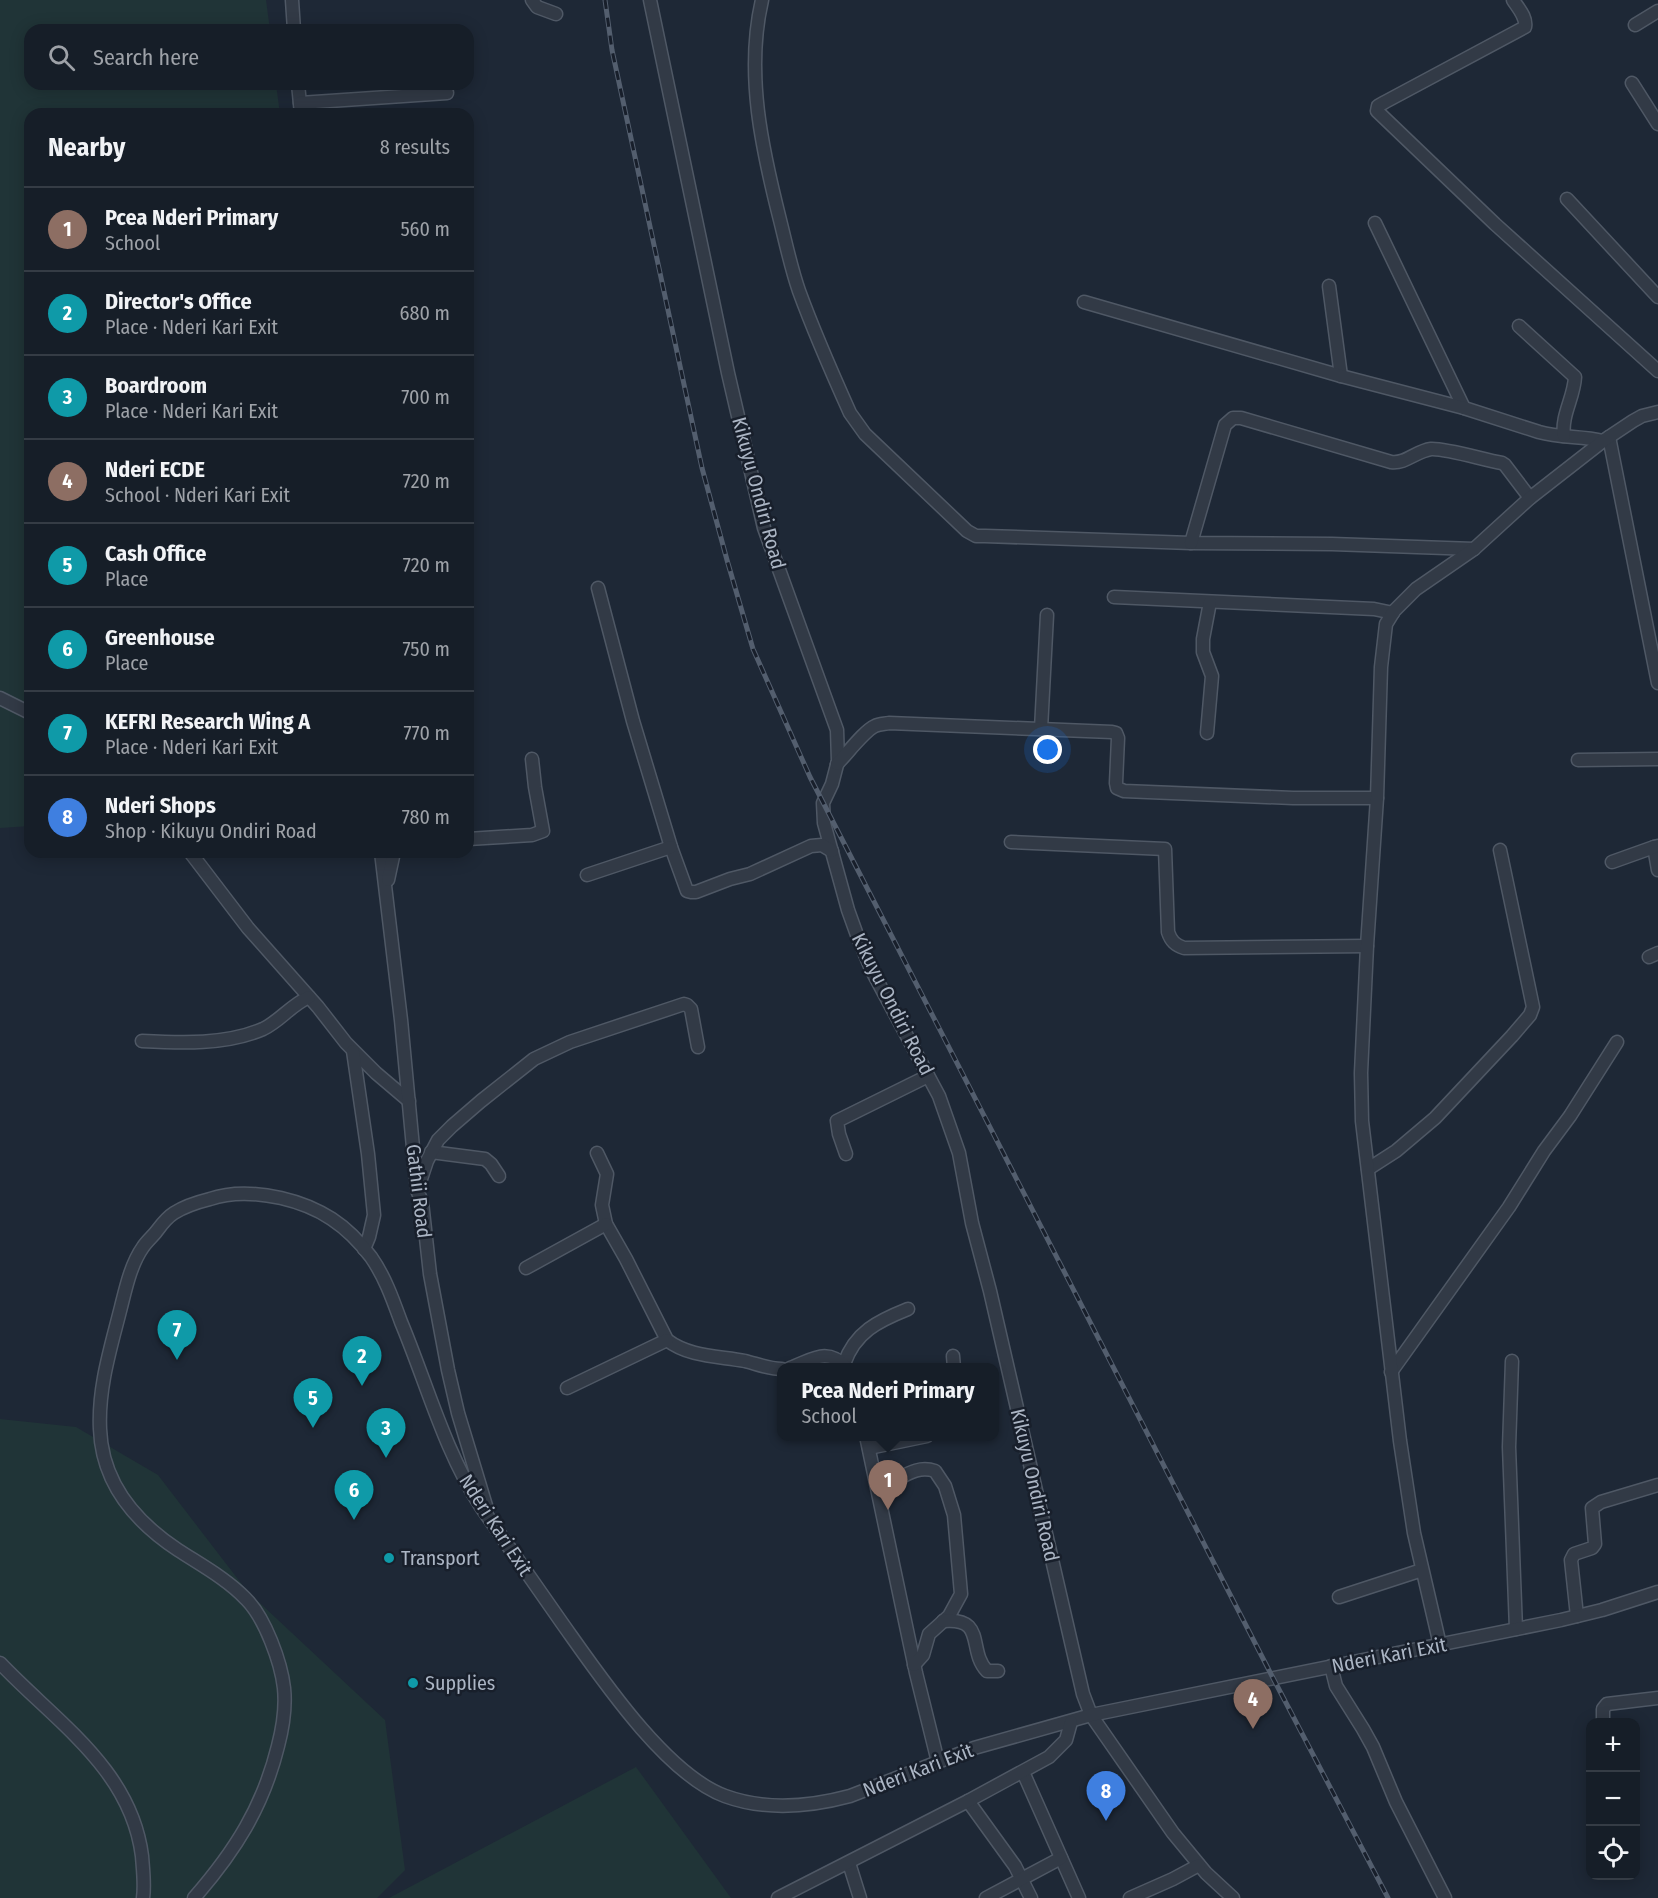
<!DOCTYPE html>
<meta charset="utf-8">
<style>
body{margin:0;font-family:"Fira Sans Condensed",sans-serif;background:#232b34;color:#f1f3f6}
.controls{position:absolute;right:18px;bottom:18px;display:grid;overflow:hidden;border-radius:12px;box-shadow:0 3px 15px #0003}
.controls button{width:54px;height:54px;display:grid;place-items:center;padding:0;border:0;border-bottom:2px solid #353c45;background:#161e28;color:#f1f3f6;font:30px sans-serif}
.you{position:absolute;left:1048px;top:750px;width:21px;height:21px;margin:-15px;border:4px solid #fff;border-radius:50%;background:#1a73e8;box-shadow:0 0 0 9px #1a73e833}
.badge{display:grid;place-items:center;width:39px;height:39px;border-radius:50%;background:#7aacfa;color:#fff;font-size:20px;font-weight:700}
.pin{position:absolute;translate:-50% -50px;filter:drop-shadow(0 2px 3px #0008)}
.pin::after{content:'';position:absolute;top:32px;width:21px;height:18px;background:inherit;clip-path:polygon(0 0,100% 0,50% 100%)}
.popup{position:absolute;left:777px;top:1363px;width:222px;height:78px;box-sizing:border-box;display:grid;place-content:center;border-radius:12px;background:#161e28;filter:drop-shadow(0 2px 4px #0005);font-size:20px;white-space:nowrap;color:#9ea2a8}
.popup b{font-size:22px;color:#f1f3f6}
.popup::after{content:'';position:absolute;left:50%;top:100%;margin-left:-12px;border:12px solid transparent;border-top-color:#161e28}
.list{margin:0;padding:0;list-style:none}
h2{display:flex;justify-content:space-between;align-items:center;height:78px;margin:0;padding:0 24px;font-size:26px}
h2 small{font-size:20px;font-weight:400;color:#9ea2a8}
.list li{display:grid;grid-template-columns:39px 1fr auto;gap:18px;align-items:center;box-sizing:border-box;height:84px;padding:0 24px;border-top:2px solid #353c45}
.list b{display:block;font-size:22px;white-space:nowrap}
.list p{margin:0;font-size:20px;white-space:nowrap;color:#9ea2a8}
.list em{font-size:20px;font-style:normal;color:#9ea2a8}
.icon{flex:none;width:33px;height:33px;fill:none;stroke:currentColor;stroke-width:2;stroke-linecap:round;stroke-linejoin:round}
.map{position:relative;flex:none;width:1658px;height:1898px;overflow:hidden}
.search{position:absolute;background:#161e28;box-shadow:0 3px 15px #0003;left:24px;top:24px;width:450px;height:66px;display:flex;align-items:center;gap:15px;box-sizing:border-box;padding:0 21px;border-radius:18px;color:#9ea2a8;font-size:22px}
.panel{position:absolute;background:#161e28;box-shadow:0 3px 15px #0003;left:24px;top:108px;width:450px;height:750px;border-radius:18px}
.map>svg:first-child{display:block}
.green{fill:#203437}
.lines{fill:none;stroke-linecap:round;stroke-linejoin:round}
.minor-casing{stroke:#4f5865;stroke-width:15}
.minor{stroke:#323a46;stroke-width:12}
.rail-casing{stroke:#535e6e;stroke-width:5}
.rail{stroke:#181f2b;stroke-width:3;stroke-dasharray:9;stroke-linecap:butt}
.culture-dot{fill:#0f9aa8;stroke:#181f2b;stroke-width:2}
.labels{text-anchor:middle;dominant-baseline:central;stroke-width:5;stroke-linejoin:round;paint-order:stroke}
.street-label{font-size:20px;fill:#abb5c4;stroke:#181f2b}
.poi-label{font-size:20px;fill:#abb5c4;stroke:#181f2b;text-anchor:start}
</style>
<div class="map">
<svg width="1658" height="1898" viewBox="0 0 1658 1898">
<rect width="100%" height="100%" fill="#1e2836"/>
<g class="green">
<polygon points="0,0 266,0 270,30 30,30 30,84 276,84 280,114 30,114 30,826 0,828"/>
<polygon points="0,1419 76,1427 158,1475 247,1591 385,1720 405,1870 377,1898 0,1898"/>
<polygon points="636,1767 731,1898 389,1898"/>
</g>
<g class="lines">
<defs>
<g id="minor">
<polyline points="292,0 294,30"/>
<polyline points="532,0 537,7 556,14"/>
<polyline points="650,0 728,373 764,528 837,730 838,761 832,784 823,803 824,823 848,910 857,935 871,969 939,1096 959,1153 972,1223 990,1291 1083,1694 1091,1715 1173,1833 1206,1873 1233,1898"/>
<path d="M 762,0 C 745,73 762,149 780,220 C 786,244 791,268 799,291 C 814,332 832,373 850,413 L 865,434 L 967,531 L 976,536 L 985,536 L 1191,543 L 1332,544 L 1474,549"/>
<path d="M 1513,0 C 1518,8 1527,17 1525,27 L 1385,102 L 1378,106 L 1377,111 L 1495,224 L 1658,371"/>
<polyline points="1635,25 1658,11"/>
<polyline points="1632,83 1658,124"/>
<polyline points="298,84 301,114"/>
<polyline points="300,103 447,93"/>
<polyline points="1567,199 1658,297"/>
<polyline points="1375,223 1464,408"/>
<polyline points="1329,286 1341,376"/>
<path d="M 1084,302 L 1341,376 L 1464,408 L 1539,432 C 1560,438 1581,436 1603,441"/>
<path d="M 1519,326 L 1575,377 C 1574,398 1561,415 1564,436"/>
<polyline points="1609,437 1658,683"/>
<path d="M 1191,543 L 1225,425 L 1233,418 L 1241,418 L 1391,462 C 1406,464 1416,451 1431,449 C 1446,448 1484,460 1502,463 L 1505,465 L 1530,498"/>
<polyline points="598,588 633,721 671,847 687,891 691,892 696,892 730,879 750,874 811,846 822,845 832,851"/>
<polyline points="1114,597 1374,609 1393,613"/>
<polyline points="0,698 30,713"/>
<polyline points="1041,729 1047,615"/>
<polyline points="1207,733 1212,676 1203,652 1203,639 1210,602"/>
<polyline points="1578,760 1658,759"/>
<path d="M 837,764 C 847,754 864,731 875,726 C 879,724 884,724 889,723 L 1112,732 L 1116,733 L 1118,738 L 1116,783 L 1117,788 L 1124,791 L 1293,798 L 1377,798"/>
<polyline points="468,839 532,835 543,831 535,787 532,759"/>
<path d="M 1011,842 L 1165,849 L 1168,932 C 1171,941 1175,945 1184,948 L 1367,946"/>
<polyline points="1658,846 1654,847 1658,870"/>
<polyline points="190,852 248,928 318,1007 346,1043 376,1073 409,1101"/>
<polyline points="381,852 401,1020 417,1190 422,1202 430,1274 448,1370 458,1413 487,1509"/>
<polyline points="1612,862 1654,847"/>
<polyline points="587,875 671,847"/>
<polyline points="388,880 394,852"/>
<polyline points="1649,957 1658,953"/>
<path d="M 142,1041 C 181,1043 226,1045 263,1029 C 280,1021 291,1005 309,997"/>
<polyline points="353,1051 368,1154 374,1215 369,1237 364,1249"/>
<polyline points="431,1152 485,1159 491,1164 499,1176"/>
<path d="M 597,1153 L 607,1174 L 602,1205 L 606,1224 L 626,1259 L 667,1340 C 689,1357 719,1356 745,1361 C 757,1364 769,1369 782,1369"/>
<polyline points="846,1154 839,1134 837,1121 928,1076"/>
<polyline points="1368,1169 1396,1151 1435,1118 1512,1036 1530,1015 1533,1007 1500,850"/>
<polyline points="419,1185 427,1161 438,1140 452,1126 481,1101 534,1059 570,1042 684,1004 687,1005 691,1009 698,1047"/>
<polyline points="526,1268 606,1224"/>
<polyline points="953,1356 954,1368"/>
<polyline points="1512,1361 1509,1447 1516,1629"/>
<path d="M 844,1364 C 855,1332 878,1321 908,1309"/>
<path d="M 790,1368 C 812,1360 827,1346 847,1368"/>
<polyline points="1391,1372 1509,1207 1544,1151 1570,1116 1617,1042"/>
<polyline points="567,1388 667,1340"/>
<polyline points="866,1436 916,1673 938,1762"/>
<polyline points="869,1448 927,1436"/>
<path d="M 896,1480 C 909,1473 920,1466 935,1471 L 945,1486 L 954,1515 L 961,1594 L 949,1616 L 929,1634 L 923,1655 L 914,1665"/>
<polyline points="1339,1597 1422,1570"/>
<polyline points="1577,1616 1571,1560 1574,1554 1592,1548 1595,1544 1592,1508 1601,1502 1658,1485"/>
<path d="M 943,1621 C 987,1617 967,1650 987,1671 L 998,1671"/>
<polyline points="1440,1645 1414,1533 1400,1441 1362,1121 1361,1073 1367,946 1377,798 1381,667 1386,624 1394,611 1416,589 1474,549 1530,498 1603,441 1633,421 1642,416 1658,412"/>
<path d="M 0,1663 C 56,1722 131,1769 142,1856 C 143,1870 145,1885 143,1898"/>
<polyline points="1331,1666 1336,1686 1363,1729 1373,1747 1396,1802 1445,1898"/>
<polyline points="1603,1722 1603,1709 1607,1704 1658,1698"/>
<polyline points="1023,1772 1079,1898"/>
<polyline points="968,1801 1015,1866 1031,1898"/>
<polyline points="849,1863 860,1898"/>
<path d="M 194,1898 C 235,1851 263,1807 278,1746 C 283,1727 286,1707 284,1688 C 281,1662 265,1618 246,1599 C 227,1579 201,1565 178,1550 C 134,1521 102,1483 100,1429 C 98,1387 111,1347 121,1307 C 126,1287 131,1264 143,1247 C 147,1241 152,1237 156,1232 C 162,1224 166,1218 174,1213 C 185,1206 198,1202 210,1199 C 233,1191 258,1193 281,1198 C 320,1207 347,1225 371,1257 C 385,1277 393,1300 401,1322 C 427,1384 444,1450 481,1507 C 508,1546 535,1584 562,1623 C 599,1675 665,1774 725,1796 C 766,1811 809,1807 850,1796 L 974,1748 L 1091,1715 L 1561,1620 L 1602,1610 L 1658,1592"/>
<polyline points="778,1898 968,1801 1049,1757 1066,1740 1071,1722"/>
<polyline points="986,1898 1061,1858"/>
<polyline points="1130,1898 1173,1879 1199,1865"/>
</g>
</defs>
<use href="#minor" class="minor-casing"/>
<use href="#minor" class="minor"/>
<defs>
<polyline id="rail" points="605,0 612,50 702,468 727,560 753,649 810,777 1273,1678 1388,1898"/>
</defs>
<use href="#rail" class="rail-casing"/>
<use href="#rail" class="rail"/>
</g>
<g class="culture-dot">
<circle cx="389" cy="1558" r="6"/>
<circle cx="413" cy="1683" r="6"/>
</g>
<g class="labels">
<g class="street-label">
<text transform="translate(759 493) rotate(75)">Kikuyu Ondiri Road</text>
<text transform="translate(893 1004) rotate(63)">Kikuyu Ondiri Road</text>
<text transform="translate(419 1191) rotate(83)">Gathii Road</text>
<text transform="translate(1035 1485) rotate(77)">Kikuyu Ondiri Road</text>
<text transform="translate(496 1525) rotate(57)">Nderi Kari Exit</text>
<text transform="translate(1389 1655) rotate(-11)">Nderi Kari Exit</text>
<text transform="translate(918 1770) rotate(-21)">Nderi Kari Exit</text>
</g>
<g class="poi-label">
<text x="401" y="1558">Transport</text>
<text x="425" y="1683">Supplies</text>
</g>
</g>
</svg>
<div class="controls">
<button>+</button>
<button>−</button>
<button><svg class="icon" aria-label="locate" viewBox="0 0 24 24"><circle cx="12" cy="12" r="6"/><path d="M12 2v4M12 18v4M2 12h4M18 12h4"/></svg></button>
</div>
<div class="you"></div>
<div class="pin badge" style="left:888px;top:1510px;background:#8d6e63">1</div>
<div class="popup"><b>Pcea Nderi Primary</b>School</div>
<div class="pin badge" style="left:362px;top:1386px;background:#0f9aa8">2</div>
<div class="pin badge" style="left:386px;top:1458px;background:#0f9aa8">3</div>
<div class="pin badge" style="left:1253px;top:1729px;background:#8d6e63">4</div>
<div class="pin badge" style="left:313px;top:1428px;background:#0f9aa8">5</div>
<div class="pin badge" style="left:354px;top:1520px;background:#0f9aa8">6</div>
<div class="pin badge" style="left:177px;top:1360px;background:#0f9aa8">7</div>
<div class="pin badge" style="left:1106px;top:1821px;background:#3f7fe0">8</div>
<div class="search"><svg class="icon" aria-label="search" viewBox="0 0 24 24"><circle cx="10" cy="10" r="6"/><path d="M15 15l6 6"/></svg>Search here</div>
<section class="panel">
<h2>Nearby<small>8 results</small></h2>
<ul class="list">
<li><span class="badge" style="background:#8d6e63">1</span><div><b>Pcea Nderi Primary</b><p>School</p></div><em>560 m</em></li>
<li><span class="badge" style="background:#0f9aa8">2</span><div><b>Director's Office</b><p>Place · Nderi Kari Exit</p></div><em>680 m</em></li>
<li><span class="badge" style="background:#0f9aa8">3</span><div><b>Boardroom</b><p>Place · Nderi Kari Exit</p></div><em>700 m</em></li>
<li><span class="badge" style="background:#8d6e63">4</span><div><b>Nderi ECDE</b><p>School · Nderi Kari Exit</p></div><em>720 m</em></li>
<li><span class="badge" style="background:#0f9aa8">5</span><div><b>Cash Office</b><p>Place</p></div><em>720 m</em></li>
<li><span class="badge" style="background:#0f9aa8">6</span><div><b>Greenhouse</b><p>Place</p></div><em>750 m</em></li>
<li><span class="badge" style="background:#0f9aa8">7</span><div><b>KEFRI Research Wing A</b><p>Place · Nderi Kari Exit</p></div><em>770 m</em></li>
<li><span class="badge" style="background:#3f7fe0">8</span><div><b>Nderi Shops</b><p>Shop · Kikuyu Ondiri Road</p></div><em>780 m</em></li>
</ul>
</section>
</div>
